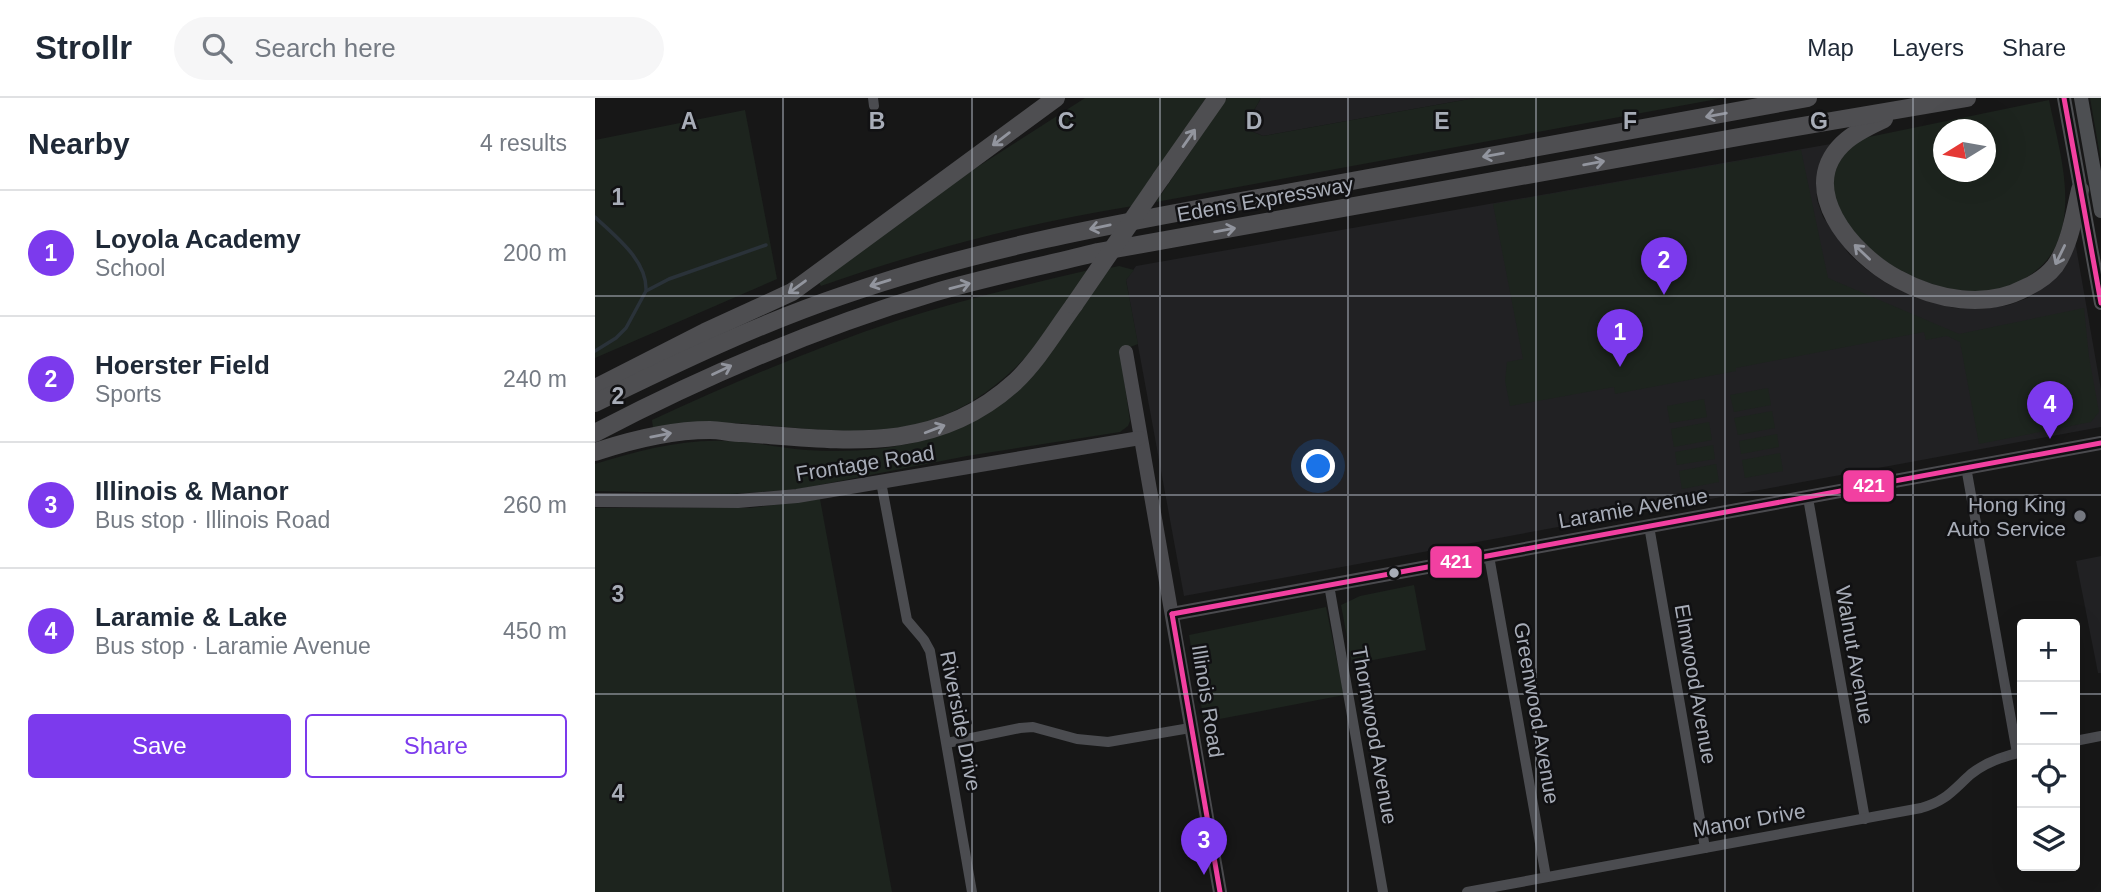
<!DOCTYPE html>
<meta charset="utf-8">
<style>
body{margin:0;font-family:Helvetica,sans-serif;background:#f6f6f7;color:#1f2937}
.controls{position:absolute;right:21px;bottom:21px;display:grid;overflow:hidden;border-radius:7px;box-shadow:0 7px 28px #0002}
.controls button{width:63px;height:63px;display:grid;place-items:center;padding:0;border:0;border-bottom:2px solid #e0e1e3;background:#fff;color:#1f2937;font:35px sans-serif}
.compass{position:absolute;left:1338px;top:21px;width:63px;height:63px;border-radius:50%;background:#fff;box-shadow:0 7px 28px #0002;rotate:259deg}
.you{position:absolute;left:724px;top:369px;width:24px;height:24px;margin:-18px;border:5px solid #fff;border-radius:50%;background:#1a73e8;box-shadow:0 0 0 10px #1a73e833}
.badge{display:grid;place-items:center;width:46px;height:46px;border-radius:50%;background:#7c3aed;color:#fff;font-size:23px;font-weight:700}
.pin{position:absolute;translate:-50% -58px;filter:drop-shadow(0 2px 4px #0008)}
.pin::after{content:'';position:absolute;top:37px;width:24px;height:21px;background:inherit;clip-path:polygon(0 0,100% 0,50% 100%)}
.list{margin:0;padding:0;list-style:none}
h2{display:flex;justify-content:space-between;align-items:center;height:91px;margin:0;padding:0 28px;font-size:30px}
h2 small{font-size:23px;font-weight:400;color:#747a83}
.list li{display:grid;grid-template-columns:46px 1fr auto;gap:21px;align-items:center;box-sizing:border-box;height:126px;padding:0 28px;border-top:2px solid #e0e1e3}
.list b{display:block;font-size:26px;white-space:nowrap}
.list p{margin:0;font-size:23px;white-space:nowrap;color:#747a83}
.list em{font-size:23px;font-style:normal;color:#747a83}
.actions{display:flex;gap:14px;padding:21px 28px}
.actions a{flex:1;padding:16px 0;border:2px solid #7c3aed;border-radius:7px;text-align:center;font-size:24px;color:#7c3aed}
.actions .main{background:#7c3aed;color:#fff}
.icon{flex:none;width:38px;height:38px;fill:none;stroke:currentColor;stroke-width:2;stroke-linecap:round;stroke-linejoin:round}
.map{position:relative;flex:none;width:1506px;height:794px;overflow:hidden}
header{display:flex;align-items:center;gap:42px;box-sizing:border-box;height:98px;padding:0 35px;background:#fff;border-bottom:2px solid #e0e1e3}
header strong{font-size:33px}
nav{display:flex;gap:38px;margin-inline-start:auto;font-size:24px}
.search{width:490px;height:63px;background:#f6f6f7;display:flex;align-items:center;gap:18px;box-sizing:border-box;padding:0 24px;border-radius:38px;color:#747a83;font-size:26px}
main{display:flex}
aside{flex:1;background:#fff}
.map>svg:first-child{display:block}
.built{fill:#212123}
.green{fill:#1d241e;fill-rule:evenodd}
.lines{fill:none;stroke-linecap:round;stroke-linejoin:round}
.stream{stroke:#2a3239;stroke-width:3.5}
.street{stroke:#4b4c50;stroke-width:10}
.secondary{stroke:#4a4a4e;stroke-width:14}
.primary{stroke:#4d4f52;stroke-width:14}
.highway{stroke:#4e4e51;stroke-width:18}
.highway-bridge{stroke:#4e4e51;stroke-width:18}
.bus-1-casing{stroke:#111113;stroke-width:10}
.bus-1{stroke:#f240a1;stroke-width:5}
.oneway{stroke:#92959e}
.grid{fill:none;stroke:#a8adb8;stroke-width:2;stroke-opacity:0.55}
.poi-dot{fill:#757880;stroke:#111113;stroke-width:2.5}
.bus-dot{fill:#a8adb8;stroke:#111113;stroke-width:2.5}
.labels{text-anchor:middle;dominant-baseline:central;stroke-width:5;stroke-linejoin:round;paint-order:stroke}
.street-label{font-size:21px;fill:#a8adb8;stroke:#111113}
.poi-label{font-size:21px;fill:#a8adb8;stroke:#111113;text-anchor:end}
.grid-label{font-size:23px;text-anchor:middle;font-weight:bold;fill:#a8adb8;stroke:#111113;stroke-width:5;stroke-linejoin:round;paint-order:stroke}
.line-badge{stroke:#111113;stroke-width:2.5}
.badge-label{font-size:19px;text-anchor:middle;font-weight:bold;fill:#fff}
</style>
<header>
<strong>Strollr</strong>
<div class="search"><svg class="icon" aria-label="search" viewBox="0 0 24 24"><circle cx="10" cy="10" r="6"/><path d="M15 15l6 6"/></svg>Search here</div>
<nav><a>Map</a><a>Layers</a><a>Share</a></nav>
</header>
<main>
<aside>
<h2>Nearby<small>4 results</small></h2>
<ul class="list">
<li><span class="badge">1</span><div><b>Loyola Academy</b><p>School</p></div><em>200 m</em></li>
<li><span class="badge">2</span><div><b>Hoerster Field</b><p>Sports</p></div><em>240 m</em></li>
<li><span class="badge">3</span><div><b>Illinois &amp; Manor</b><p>Bus stop · Illinois Road</p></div><em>260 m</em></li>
<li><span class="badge">4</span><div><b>Laramie &amp; Lake</b><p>Bus stop · Laramie Avenue</p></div><em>450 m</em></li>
</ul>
<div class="actions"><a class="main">Save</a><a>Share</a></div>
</aside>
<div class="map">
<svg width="1506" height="794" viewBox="0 0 1506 794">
<rect width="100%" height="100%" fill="#171717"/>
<g class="built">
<polygon points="666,0 880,0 668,38 656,33 654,27 654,21"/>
<polygon points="1236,46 1224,68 1221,85 1222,102 1228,119 1254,156 1271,171 1291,185 1318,198 1359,210 1387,211 1414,207 1435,199 1453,185 1480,143 1506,292 1506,329 589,498 531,182 541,168"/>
<polygon points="1506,458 1506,575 1503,575 1481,463"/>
</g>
<g class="green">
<path d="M 490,0 L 611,0 L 538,108 C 432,125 328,152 226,188 L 223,182 L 348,91 Z"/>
<path d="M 632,0 L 666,0 C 661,10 651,21 656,33 L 668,38 L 880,0 L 1128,0 L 561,104 Z"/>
<polygon points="1495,0 1506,0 1506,63"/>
<path d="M 1454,2 C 1462,43 1478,92 1466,134 C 1460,156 1447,171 1427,182 C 1336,232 1170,101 1269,40 ZM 1349,32 L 1391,32 L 1391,74 L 1349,74 Z"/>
<polygon points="150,12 182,181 0,260 0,42"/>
<polygon points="1206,52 1233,180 1364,236 1489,210 1494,259 1504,314 1496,324 1384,346 1365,244 1352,238 1331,242 1329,234 1141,270 1141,273 1020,296 1019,289 915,308 910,283 912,264 928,261 898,106"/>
<path d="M 524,168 L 539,172 L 531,182 L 543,246 L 525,253 L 535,323 L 533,328 L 525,334 L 372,358 L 204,391 L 138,396 L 0,393 L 0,366 C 43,353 86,341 131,343 C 157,343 184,350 211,352 C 278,356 343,348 400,310 L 515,170 Z"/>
<path d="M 494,172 C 471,205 449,242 420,270 C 323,363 230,326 111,324 C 94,324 76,328 58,330 L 57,322 C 137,285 219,250 304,222 C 366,202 430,187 494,172 Z"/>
<polygon points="1173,290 1176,307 1139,314 1135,297"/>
<polygon points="1109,301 1112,319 1075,325 1072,308"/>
<polygon points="1177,313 1180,330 1143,337 1139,320"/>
<polygon points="1114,324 1117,342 1079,349 1076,331"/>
<polygon points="1182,336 1184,349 1146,356 1144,343"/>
<polygon points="1118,347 1120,361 1082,367 1080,354"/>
<polygon points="1185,355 1188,373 1150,380 1147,362"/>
<polygon points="1121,366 1124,384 1087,391 1084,373"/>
<polygon points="225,401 297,794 0,794 0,410 155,410"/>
<polygon points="819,487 831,552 757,566 746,507 765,498"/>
<polygon points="731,509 749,597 609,624 594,537"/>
</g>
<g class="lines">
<g class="stream">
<path d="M 0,119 C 20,138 52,162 51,192"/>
<polyline points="0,253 21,240 31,230 51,193 74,181 171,147"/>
</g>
<g class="street">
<polyline points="278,0 279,8"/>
<polyline points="1371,369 1422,655"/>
<polyline points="286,384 312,522 329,542 335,553 377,794"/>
<polyline points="1213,400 1270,721"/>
<polyline points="1054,428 1110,750"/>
<polyline points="894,458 951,779"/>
<polyline points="734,487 788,794"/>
<polyline points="1480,643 1506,638"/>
<polyline points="352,645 425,630 438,629 482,641 513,644 595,630"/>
<path d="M 872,794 L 1326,710 C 1351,703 1357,693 1376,676 C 1391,664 1409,658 1427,654"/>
</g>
<g class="secondary">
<polyline points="531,254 625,794"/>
<polyline points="0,402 143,403 202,398 545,340"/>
<polyline points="577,516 1506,345"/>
</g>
<g class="primary">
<polyline points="1469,0 1506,205"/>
<polyline points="1486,0 1506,113"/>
</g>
<g class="highway">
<path d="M 1289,21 C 1276,27 1263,33 1252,42 C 1197,88 1257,157 1303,181 C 1341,202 1391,211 1430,190 C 1441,185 1453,177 1460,168 C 1475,147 1479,117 1485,92"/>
<polyline points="566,80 622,0"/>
<polyline points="0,290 110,234 197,194 461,0"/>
<path d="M 0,305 C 82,265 163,226 249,197 C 392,147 542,122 691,95 C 865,63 1039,32 1213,0"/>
<path d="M 0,335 C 109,278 221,230 338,195 C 392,179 448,168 503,154 L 1155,37 L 1372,0"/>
<path d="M 0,354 C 36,342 76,332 115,332 C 126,332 136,335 147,335 C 247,342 339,358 420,284 C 443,262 460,233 479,207"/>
</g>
<polyline class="highway-bridge" points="479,207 566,80"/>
<defs>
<g id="bus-1">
<polyline points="1469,0 1506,205"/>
<polyline points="577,516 1506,345"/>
<polyline points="577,516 625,794"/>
</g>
</defs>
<use href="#bus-1" class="bus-1-casing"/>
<use href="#bus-1" class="bus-1"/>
</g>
<defs><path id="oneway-shaft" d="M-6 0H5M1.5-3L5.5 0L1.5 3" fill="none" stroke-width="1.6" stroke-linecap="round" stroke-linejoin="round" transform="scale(1.75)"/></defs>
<g class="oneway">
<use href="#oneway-shaft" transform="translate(1121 17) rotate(170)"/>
<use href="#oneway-shaft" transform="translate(594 40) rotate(-55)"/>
<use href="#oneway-shaft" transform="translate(406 41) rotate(143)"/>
<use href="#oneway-shaft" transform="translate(898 57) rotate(170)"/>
<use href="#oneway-shaft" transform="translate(999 65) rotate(-10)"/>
<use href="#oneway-shaft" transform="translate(505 129) rotate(168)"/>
<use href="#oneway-shaft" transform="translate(630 132) rotate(-10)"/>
<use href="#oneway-shaft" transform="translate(1267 154) rotate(-136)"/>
<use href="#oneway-shaft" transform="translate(1465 157) rotate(116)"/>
<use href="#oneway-shaft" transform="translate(285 185) rotate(163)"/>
<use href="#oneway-shaft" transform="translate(365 188) rotate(-15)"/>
<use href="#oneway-shaft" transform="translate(202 189) rotate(144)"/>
<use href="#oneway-shaft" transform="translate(127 272) rotate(-25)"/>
<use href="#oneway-shaft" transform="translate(340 331) rotate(-21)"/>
<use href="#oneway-shaft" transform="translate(66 337) rotate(-11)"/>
</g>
<path class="grid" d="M 188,0 L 188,794M 377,0 L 377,794M 565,0 L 565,794M 753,0 L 753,794M 941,0 L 941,794M 1130,0 L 1130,794M 1318,0 L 1318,794M 0,198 L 1506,198M 0,397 L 1506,397M 0,596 L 1427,596M 1480,596 L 1506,596"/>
<circle class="poi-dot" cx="1485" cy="418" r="7"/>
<circle class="bus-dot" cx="799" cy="475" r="6"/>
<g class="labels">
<g class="street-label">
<text transform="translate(670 101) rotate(-10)">Edens Expressway</text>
<text transform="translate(270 365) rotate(-9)">Frontage Road</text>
<text transform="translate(1038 410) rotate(-10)">Laramie Avenue</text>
<text transform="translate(1260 557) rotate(80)">Walnut Avenue</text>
<text transform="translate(1101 586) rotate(80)">Elmwood Avenue</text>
<text transform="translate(613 603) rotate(81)">Illinois Road</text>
<text transform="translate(942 615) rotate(80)">Greenwood Avenue</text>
<text transform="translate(366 623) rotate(79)">Riverside Drive</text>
<text transform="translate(780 637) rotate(80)">Thornwood Avenue</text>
<text transform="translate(1154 722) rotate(-10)">Manor Drive</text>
</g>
<g class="poi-label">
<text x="1471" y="406">Hong King<tspan x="1471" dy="24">Auto Service</tspan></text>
</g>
</g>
<g class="grid-label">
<text x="94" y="31">A</text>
<text x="282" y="31">B</text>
<text x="471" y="31">C</text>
<text x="659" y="31">D</text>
<text x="847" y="31">E</text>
<text x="1035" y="31">F</text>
<text x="1224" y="31">G</text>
<text x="23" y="107">1</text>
<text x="23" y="306">2</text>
<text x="23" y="504">3</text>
<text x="23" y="703">4</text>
</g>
<g class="line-badge">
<rect x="1247" y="371" width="53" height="34" rx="7" fill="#f240a1"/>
<rect x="834" y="447" width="54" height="34" rx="7" fill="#f240a1"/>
</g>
<g class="badge-label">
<text x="1274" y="394">421</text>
<text x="861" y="470">421</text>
</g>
</svg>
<div class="controls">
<button>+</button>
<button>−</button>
<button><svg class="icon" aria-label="locate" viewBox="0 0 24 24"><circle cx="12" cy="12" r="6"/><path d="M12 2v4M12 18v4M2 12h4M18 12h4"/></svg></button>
<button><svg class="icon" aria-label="layers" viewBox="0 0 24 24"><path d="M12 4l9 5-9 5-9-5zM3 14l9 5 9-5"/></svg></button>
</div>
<svg class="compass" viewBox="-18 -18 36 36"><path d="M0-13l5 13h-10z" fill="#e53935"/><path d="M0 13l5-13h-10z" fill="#747a83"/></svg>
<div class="you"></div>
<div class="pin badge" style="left:1025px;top:269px">1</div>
<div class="pin badge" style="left:1069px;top:197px">2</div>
<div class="pin badge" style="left:609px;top:777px">3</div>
<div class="pin badge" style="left:1455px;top:341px">4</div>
</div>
</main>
